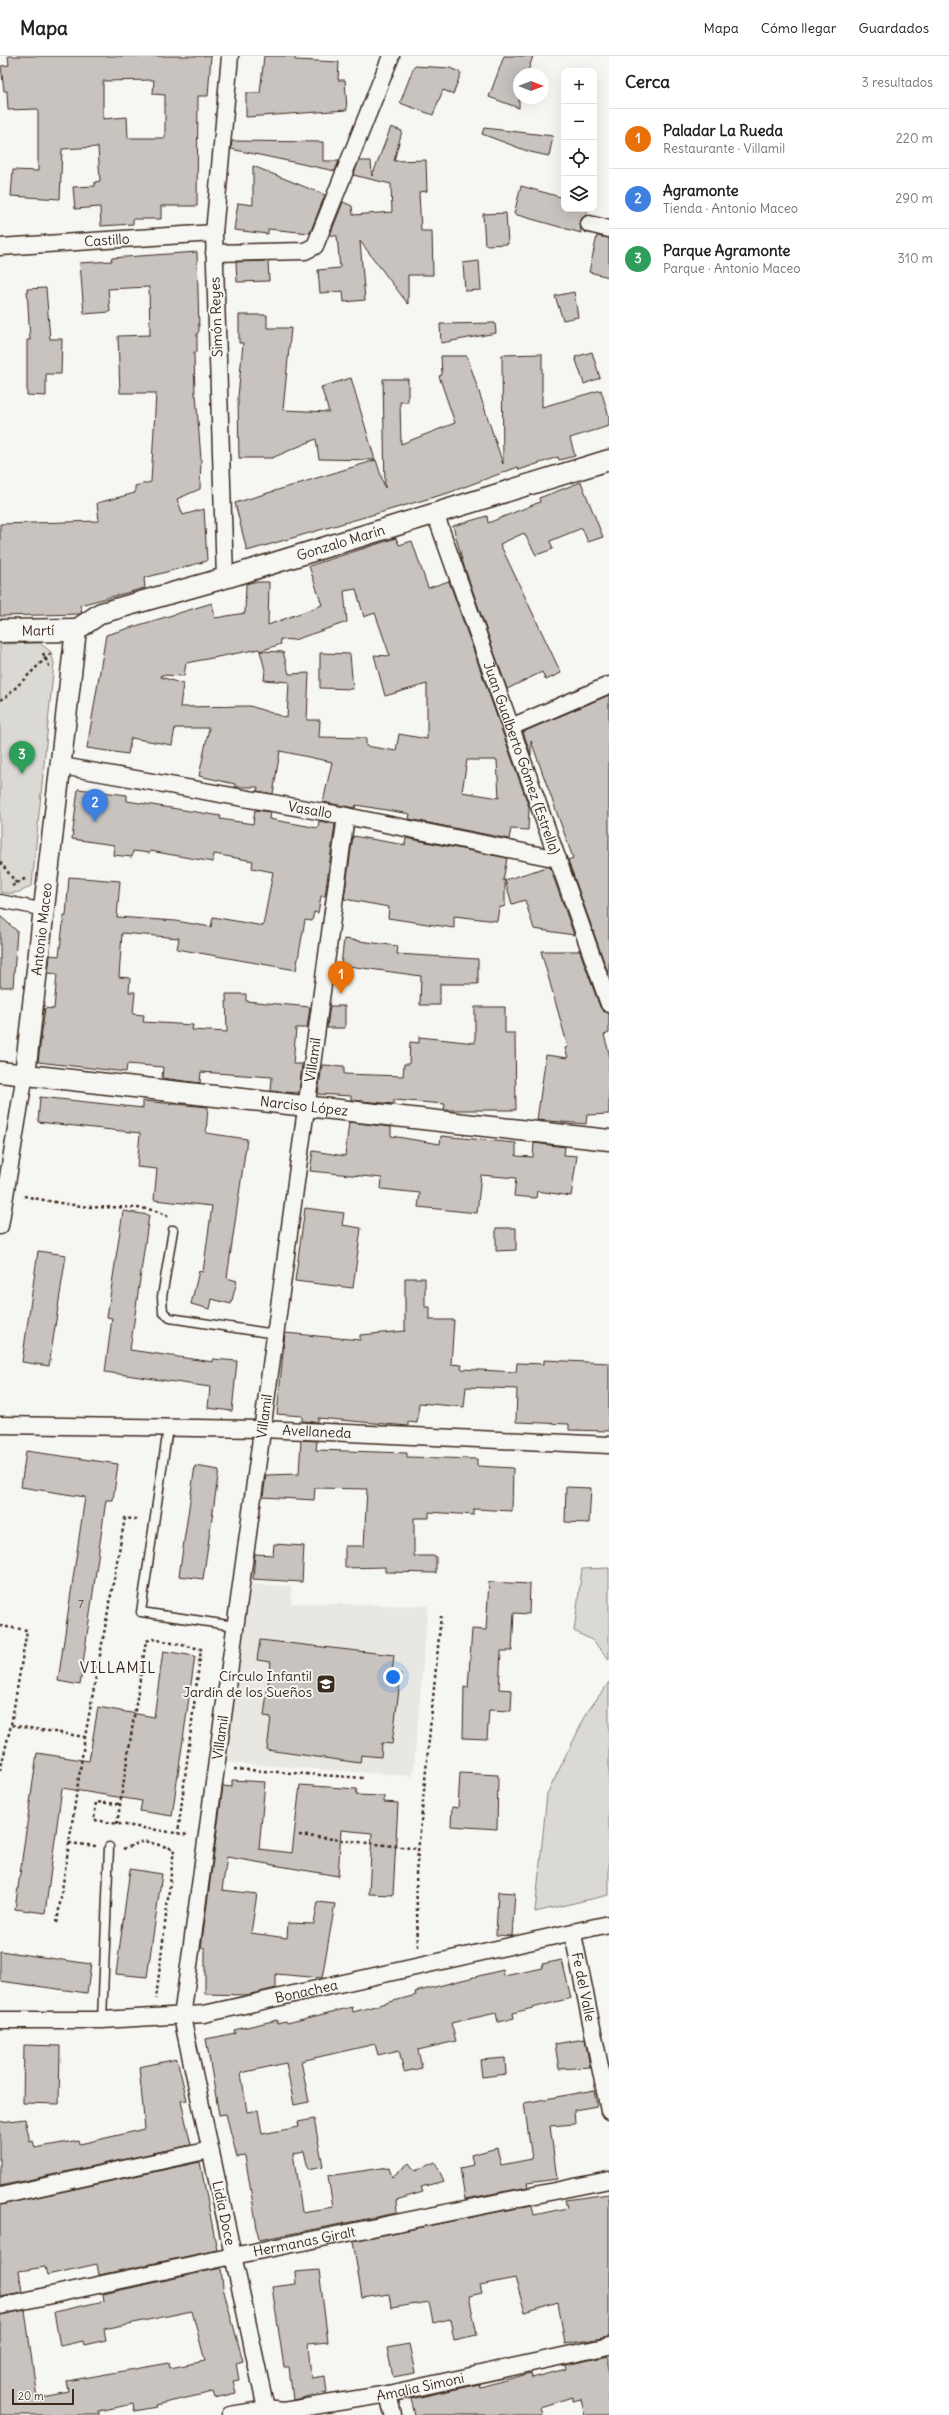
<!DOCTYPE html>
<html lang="es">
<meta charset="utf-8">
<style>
body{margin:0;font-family:Delius,sans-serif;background:#f2f2f2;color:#222}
.controls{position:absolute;right:12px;top:12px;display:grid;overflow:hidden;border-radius:8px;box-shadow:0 4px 16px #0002}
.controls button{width:36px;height:36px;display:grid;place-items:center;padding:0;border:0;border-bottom:1px solid #e0e0e0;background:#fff;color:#222;font:20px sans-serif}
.compass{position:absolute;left:513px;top:12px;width:36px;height:36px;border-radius:50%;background:#fff;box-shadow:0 4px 16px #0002;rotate:90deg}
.scale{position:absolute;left:12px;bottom:10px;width:62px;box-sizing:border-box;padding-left:4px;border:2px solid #3b2a1e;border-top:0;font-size:11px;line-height:14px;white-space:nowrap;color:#3b2a1e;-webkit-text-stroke:3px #f6f6f2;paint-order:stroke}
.you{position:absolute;left:393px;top:1621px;width:14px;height:14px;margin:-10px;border:3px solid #fff;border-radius:50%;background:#1a73e8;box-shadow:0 0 0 6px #1a73e833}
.badge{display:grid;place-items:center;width:26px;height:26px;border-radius:50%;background:#d93025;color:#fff;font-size:13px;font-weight:700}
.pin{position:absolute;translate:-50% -33px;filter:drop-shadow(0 1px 2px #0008)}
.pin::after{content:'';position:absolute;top:21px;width:14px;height:12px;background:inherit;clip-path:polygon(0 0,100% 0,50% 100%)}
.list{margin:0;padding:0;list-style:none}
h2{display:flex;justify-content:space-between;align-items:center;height:52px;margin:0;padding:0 16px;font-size:17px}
h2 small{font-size:13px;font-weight:400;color:#767676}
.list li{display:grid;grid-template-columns:26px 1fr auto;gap:12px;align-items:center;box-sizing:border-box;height:60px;padding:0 16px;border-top:1px solid #e0e0e0}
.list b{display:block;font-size:15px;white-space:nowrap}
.list p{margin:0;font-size:13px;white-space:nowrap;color:#767676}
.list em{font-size:13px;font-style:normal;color:#767676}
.icon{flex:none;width:22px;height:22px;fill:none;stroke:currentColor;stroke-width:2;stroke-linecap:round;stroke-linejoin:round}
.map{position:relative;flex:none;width:609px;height:2359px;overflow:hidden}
header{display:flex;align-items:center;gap:24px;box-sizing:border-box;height:56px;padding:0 20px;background:#fff;border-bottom:1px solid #e0e0e0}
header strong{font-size:19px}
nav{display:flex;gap:22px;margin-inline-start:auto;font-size:14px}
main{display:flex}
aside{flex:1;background:#fff}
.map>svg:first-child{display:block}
.built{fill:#e8e7e2}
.green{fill:#dad9d3;stroke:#8a8278}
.building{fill:#c8c3be;stroke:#3b2a1e;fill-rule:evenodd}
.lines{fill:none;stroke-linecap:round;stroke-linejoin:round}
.service-casing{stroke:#3b2a1e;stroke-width:11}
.pedestrian-casing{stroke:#3b2a1e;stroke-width:15}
.minor-casing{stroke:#3b2a1e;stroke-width:19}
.tertiary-casing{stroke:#3b2a1e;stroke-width:23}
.secondary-casing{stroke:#3b2a1e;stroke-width:25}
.path{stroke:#3b2a1e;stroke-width:2.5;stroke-dasharray:3 3;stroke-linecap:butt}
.service{stroke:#f6f6f2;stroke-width:8}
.pedestrian{stroke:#f6f6f2;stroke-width:12}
.minor{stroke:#f6f6f2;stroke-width:16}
.tertiary{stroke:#f6f6f2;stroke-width:20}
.secondary{stroke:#f6f6f2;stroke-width:22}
.labels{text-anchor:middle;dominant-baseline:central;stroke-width:4;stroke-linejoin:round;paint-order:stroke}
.number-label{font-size:12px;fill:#5e5046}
.street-label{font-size:14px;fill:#3b2a1e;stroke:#f6f6f2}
.poi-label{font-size:14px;fill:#3b2a1e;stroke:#f6f6f2;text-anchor:end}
.neighbourhood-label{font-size:15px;letter-spacing:1px;fill:#3b2a1e;stroke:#f6f6f2}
</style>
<header>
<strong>Mapa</strong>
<nav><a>Mapa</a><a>Cómo llegar</a><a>Guardados</a></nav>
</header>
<main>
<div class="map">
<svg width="609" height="2359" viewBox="0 0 609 2359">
<rect width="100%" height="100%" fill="#f6f6f2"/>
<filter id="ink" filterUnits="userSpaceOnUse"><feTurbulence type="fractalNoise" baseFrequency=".025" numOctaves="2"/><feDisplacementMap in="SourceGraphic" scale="8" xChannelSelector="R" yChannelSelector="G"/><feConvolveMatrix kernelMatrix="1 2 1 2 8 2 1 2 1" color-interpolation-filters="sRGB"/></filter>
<g filter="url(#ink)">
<polygon class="built" points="243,1528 291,1530 291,1547 428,1550 413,1720 220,1706"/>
<g class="green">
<path d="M 40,587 L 51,596 L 54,607 L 32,829 C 21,837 13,839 0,836 L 0,588 Z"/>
<polygon points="609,1512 609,1603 592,1584 574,1575 582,1513"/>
<polygon points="609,1626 609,1839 535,1856 547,1738 588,1655"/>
</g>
<g class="building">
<path d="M 8,0 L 211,0 L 208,40 L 198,40 L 197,150 L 161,150 L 161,163 L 133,163 L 133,168 L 101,170 L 100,151 L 75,153 L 73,131 L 95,130 L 95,126 L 100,125 L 98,91 L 62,93 L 60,143 L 11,140 L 13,114 L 38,115 L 38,53 L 8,54 L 7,35 L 4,35 L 1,10 L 9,9 ZM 154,24 L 153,38 L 165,39 L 165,82 L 128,82 L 127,61 L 103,63 L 103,25 Z"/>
<polygon points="264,0 295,0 295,4 339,6 338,24 345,24 347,54 246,61 246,37 260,37"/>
<polygon points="504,0 533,0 527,18 519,18 519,52 489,41"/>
<polygon points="414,10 450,12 461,17 453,38 443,34 433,59 400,47"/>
<polygon points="391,71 402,75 394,105 426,104 427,135 419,136 421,175 432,175 433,219 408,219 408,248 360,185 365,244 344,246 343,235 320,237 318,214 340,212 337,180 330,179 343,146 352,150 353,159 392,156 391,128 353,119 359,105 371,105 372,120"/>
<polygon points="484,72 553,80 549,100 530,96 482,78"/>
<polygon points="232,85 323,86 323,105 339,105 335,115 231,93"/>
<polygon points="253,110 325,139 310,177 268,173 268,178 234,174 238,147 253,149"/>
<polygon points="521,130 564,142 564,153 588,153 586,159 580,165 581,177 514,158"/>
<polygon points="506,157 508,188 485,189 483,158"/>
<polygon points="597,180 609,182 609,221 589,216"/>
<polygon points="197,196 199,275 197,278 197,296 194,296 195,339 196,339 201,403 200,433 177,443 183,459 204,453 207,505 144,522 145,532 80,549 82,556 80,558 0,560 0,468 99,465 97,447 135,437 135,430 151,426 156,337 120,337 118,280 150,279 149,231 108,233 110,256 84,258 80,207 112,205 111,202"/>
<polygon points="268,205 269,225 237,226 236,206"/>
<polygon points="479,205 481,234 465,235 463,207"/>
<polygon points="46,232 50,283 62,283 61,318 46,318 46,340 27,339 27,284 30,284 27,233"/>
<polygon points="574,236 578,261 563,264 555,240"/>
<polygon points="239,259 267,259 267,272 291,272 283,354 329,356 321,331 351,322 375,404 319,403 316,383 272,402 239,402 238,341 243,287 239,287"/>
<polygon points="495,267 496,277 441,287 440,268"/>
<polygon points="592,296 600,322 584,328 575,301"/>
<polygon points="542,298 542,351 601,334 609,361 609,370 570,382 575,400 559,404 558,401 519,414 518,411 448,437 247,495 235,447 376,404 385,432 383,323 408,323 408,346 400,346 401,388 455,367 439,320 442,319 441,300 467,300 503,408 502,299"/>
<polygon points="581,426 603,481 588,486 582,472 550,485 553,493 536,499 524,477 500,488 561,617 546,624 542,616 507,633 463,507 453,470 487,460 488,467 540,446 539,442"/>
<path d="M 396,482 L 399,489 L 412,485 L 428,532 L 449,525 L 529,751 L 528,774 L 511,773 L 509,783 L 409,763 L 410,758 L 356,749 L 355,752 L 323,746 L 332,706 L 280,695 L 273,738 L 257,735 L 258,731 L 235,731 L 235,728 L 199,720 L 209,672 L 175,672 L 172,689 L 131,682 L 128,698 L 87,692 L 106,579 L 212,547 L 215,562 L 245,557 L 246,528 L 253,526 L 269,526 L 268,569 L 322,549 L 309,510 ZM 356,533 L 364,561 L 375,557 L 390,600 L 374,599 L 385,640 L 427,628 L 427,683 L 399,678 L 396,695 L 366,690 L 366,682 L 319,681 L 320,664 L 307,664 L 309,617 L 289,618 L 283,596 L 260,595 L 265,614 L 264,624 L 289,626 L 287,662 L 250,650 L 180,651 L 183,628 L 161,621 L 161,619 L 184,620 L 186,607 L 259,593 L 260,595 L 281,588 L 280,583 L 294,584 L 347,566 L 344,535 ZM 467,704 L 497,704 L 499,742 L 462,736 Z"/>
<polygon points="320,597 350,598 353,633 320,632"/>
<polygon points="609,639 609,920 568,804 573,802 567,785 531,685 531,699 523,676"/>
<polygon points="78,733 127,739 127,745 221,760 220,763 253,768 255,754 270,756 269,763 318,772 319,765 335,768 325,840 321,840 318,857 314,856 312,865 305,864 296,914 177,893 179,882 122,877 119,921 130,922 129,936 135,936 133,958 144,959 143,966 193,969 192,974 227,976 226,938 246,938 246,945 310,951 307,972 296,972 293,1008 302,1008 299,1037 271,1035 272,1021 201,1016 200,1027 162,1022 163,1011 127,1008 126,1016 38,1006 45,952 54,953 57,918 48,917 50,899 59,900 64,860 66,860 69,821 120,825 117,861 176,865 211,871 213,861 263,870 273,816 252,812 253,805 214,798 213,806 150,795 150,797 133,795 132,801 113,799 114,789 72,783"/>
<polygon points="353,780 405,789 406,782 507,802 503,825 505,824 505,850 499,852 497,865 454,860 454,872 388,862 389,851 344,843"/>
<polygon points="547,811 550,811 574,879 534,873 525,844 512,848 505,824"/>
<polygon points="0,860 17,875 13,931 0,931"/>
<polygon points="344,883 398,890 397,898 478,903 478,928 440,928 440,949 420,949 421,920 341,909"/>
<polygon points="579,893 600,951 603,955 609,957 609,977 604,979 609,997 609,1058 587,1059 586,1068 537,1064 546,999 568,1002 565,992 568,991 541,895 579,895"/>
<polygon points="330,950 345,950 345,972 327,972"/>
<polygon points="475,951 505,951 505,977 515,977 516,1054 444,1054 445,1048 394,1044 394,1048 351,1044 351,1040 318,1038 322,1009 344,1010 344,1018 403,1020 404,1008 409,1008 410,986 419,987 419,981 475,987"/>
<polygon points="40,1041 143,1052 143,1045 208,1051 206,1077 247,1083 227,1222 237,1225 231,1248 212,1243 210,1253 191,1248 199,1215 203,1216 212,1150 154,1144 157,1113 137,1111 140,1077 38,1066"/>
<polygon points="349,1066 391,1071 391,1080 440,1088 441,1080 516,1087 516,1100 533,1101 534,1087 565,1091 564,1099 577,1100 571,1140 537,1135 536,1142 514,1140 516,1122 481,1119 477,1157 418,1151 420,1137 381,1133 382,1122 310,1115 313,1095 345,1100"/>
<polygon points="305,1152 344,1157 342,1169 361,1172 353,1232 295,1225"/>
<polygon points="123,1155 149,1159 130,1294 213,1306 213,1303 237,1305 232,1355 208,1352 210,1331 105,1316 112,1262 107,1261"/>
<polygon points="496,1172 516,1172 516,1194 496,1195"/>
<polygon points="38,1195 66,1199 49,1310 22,1306"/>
<polygon points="405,1222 425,1222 425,1251 430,1251 430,1264 454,1264 451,1308 462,1309 461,1313 516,1316 517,1307 544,1308 544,1304 609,1307 609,1375 569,1374 569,1368 516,1366 517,1333 466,1331 464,1351 419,1347 417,1367 408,1366 408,1370 318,1362 318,1366 302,1365 302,1360 277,1358 285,1277 360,1284 360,1279 405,1275"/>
<polygon points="301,1384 317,1385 316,1394 407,1397 407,1401 477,1403 477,1410 513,1412 512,1455 474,1453 474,1459 429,1456 429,1462 414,1462 414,1500 436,1500 436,1517 385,1516 385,1511 345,1512 345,1490 364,1490 367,1433 315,1432 314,1444 263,1441 266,1419 299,1418"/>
<polygon points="26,1395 118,1408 113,1444 106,1444 80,1629 58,1625 85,1441 21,1431"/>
<polygon points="195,1410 219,1414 203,1523 179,1520"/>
<polygon points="566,1431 591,1432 589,1467 565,1466"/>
<polygon points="274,1488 304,1490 302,1526 253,1523 255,1498 273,1499"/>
<polygon points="489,1526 530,1528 529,1558 514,1557 512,1595 501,1595 499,1633 512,1634 511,1655 489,1654 487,1683 463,1682 464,1631 468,1632 472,1573 486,1574"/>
<polygon points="260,1584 394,1599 392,1617 401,1618 392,1688 382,1687 381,1701 361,1699 360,1707 267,1694 271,1661 264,1660 271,1606 257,1604"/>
<polygon points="163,1595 195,1600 172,1760 140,1755 142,1745 62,1732 45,1857 15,1853 37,1697 89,1705 98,1651 154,1661"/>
<polygon points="460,1717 498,1719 497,1773 451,1770 452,1751 458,1752"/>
<polygon points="232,1724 265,1726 259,1793 292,1797 300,1729 357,1733 356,1739 384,1740 384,1746 398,1747 393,1839 369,1838 372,1777 341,1774 338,1820 227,1801 222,1834 257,1838 251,1877 287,1882 288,1867 314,1868 318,1846 335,1848 322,1922 276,1918 276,1932 247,1939 205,1938 205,1892 201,1892 223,1730 232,1731"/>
<polygon points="130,1813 162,1818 147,1921 116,1918"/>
<polygon points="498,1836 515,1837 512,1880 496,1879"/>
<polygon points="0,1895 91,1908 87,1937 0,1925"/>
<polygon points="562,1904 571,1942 513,1957 514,1962 498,1966 496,1957 451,1967 456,1985 418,1994 422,2012 404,2016 399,1994 378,1999 375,1988 301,2005 309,2046 294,2049 286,2007 241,2017 247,2056 258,2054 262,2078 299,2071 298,2066 314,2063 323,2110 308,2113 304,2095 293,2097 302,2156 333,2151 328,2120 389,2111 392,2121 409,2107 415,2115 435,2106 444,2125 421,2131 423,2136 396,2144 397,2157 259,2184 245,2100 237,2101 226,2058 219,2059 206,1983 235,1977 234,1974 277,1964 277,1967 286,1965 287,1967 352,1951 353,1956 416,1939 415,1936 458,1925 503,1914 504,1920 543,1912 542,1908"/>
<polygon points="585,1983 590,2011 559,2013 555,1988"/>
<polygon points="24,1989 60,1990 59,2048 23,2047"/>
<polygon points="505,2002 506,2018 482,2021 480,2004"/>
<polygon points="177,2003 187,2044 181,2045 191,2089 0,2130 0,2066 25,2063 30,2086 33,2085 35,2092 79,2084 80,2088 145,2073 139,2011"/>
<polygon points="594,2034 597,2050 574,2054 575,2068 550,2070 557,2123 527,2127 528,2131 465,2143 460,2112 473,2109 471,2099 497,2092 501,2109 532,2103 524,2047"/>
<polygon points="200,2106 217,2194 99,2219 97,2208 47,2219 45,2211 19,2215 22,2236 0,2240 0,2149"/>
<polygon points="609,2138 609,2281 565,2288 558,2246 525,2256 515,2222 480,2229 482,2237 469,2240 477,2279 454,2284 450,2263 433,2267 429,2246 391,2252 389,2238 362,2242 353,2185 532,2149 534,2159 567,2152 565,2144"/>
<polygon points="221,2212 223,2232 243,2305 236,2307 239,2324 233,2325 236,2337 215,2342 213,2336 155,2349 156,2351 134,2355 133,2348 99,2355 99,2359 0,2359 0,2259 25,2254 37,2342 69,2336 67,2325 169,2307 170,2312 205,2305 192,2255 104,2273 106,2284 84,2289 83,2285 60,2290 54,2256 104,2245 103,2238"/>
<polygon points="319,2214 328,2286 308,2288 311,2322 325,2320 327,2336 293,2344 289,2311 284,2311 272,2231 296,2228 295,2216"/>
<polygon points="409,2288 415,2317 393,2321 387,2292"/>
<polygon points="609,2300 609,2359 585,2359 581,2343 573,2345 573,2341 541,2351 543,2359 415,2359 411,2343 479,2328 480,2331 531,2317 532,2322 566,2313 565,2309"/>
</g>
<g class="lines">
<defs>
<g id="service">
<polyline points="173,1174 162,1241 163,1256 170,1262 275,1278"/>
<polyline points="168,1372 141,1556 235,1570"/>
<polyline points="102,1964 109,1791"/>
</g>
<polyline id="pedestrian" points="0,845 45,854"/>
<g id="minor">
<polyline points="589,168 609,173"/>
<path id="s1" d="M 0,191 L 214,177"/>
<polyline points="214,197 305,195 315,190 391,0"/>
<path id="s2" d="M 435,457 L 609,948"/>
<polyline points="225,522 214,177 230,0"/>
<polyline points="511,671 609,629"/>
<path id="s3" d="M 62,710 L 346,760 L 558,803"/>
<polyline points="0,1170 25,1018"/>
<path id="s4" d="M 0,1369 L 262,1373 L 609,1389"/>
<path id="s5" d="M 573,1878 L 609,2055"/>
<path id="s6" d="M 0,1964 L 102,1964 L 204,1958 L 609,1868"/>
<polyline points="0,2140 210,2094"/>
<path id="s7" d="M 0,2250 L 233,2200 L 609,2124"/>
<polyline points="388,2338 393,2359"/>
<path id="s8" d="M 266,2353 L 182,1961 L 346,760"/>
<path id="s9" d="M 230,2359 L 266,2353 L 283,2355 L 388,2338 L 609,2290"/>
</g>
<g id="tertiary">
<path id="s10" d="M 0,1016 L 609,1084"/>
<path id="s11" d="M 25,1018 L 76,574 L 101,557 L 225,522 L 609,404"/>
</g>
<g id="secondary">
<path id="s12" d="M 0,575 L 76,574"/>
</g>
</defs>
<use href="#service" class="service-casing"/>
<use href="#pedestrian" class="pedestrian-casing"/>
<use href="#minor" class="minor-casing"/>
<use href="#tertiary" class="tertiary-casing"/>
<use href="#secondary" class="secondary-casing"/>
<g class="path">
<polyline points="43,597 50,612"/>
<polyline points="0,644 6,641 52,596"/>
<polyline points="0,806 18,829"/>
<polyline points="12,830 26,822"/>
<path d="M 24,1140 C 43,1144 63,1148 82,1150 C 106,1154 148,1146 168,1161"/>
<polyline points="0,1570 27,1574 11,1669"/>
<polyline points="234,1713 364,1722"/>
<polyline points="0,1715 11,1669 85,1681"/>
<polyline points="119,1748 96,1746 94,1764 188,1779"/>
<polyline points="117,1768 146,1585 153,1583 201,1593 178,1777"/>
<polyline points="299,1779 419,1793"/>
<polyline points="69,1787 96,1790"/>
<polyline points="123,1793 144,1785 174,1793 156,1943"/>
<polyline points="57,1867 85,1681 125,1462 140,1464"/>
<polyline points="418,1891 416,1817 441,1560"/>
</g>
<use href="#service" class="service"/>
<use href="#pedestrian" class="pedestrian"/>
<use href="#minor" class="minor"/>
<use href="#tertiary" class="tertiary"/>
<use href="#secondary" class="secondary"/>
</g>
</g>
<defs>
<symbol id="school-square" viewBox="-11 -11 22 22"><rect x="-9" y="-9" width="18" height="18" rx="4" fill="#3b2a1e" stroke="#f6f6f2"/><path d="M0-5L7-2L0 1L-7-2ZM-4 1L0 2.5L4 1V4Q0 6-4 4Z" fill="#fff"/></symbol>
</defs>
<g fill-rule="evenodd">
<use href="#school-square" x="315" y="1617" width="22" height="22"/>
</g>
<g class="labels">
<g class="number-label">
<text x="81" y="1547">7</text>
</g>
<g class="street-label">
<text stroke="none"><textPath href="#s1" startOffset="107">Castillo</textPath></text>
<text transform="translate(216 261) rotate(-92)">Simón Reyes</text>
<text stroke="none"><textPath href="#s11" startOffset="727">Gonzalo Marín</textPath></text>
<text stroke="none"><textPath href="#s12" startOffset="38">Martí</textPath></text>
<text stroke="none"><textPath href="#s2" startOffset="260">Juan Gualberto Gómez (Estrella)</textPath></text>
<text stroke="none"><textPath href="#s3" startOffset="252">Vasallo</textPath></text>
<text stroke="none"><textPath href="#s11" startOffset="146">Antonio Maceo</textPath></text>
<text stroke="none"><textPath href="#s8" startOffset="1367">Villamil</textPath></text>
<text stroke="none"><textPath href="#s10" startOffset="306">Narciso López</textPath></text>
<text stroke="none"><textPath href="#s8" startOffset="1007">Villamil</textPath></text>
<text stroke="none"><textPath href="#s4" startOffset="317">Avellaneda</textPath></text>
<text stroke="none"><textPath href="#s8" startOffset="683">Villamil</textPath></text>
<text stroke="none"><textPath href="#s5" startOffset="54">Fe del Valle</textPath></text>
<text stroke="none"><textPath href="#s6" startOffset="309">Bonachea</textPath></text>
<text transform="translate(224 2157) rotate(78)">Lidia Doce</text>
<text stroke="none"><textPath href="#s7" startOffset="311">Hermanas Giralt</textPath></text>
<text stroke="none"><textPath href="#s9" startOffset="193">Amalia Simoni</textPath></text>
</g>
<g class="poi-label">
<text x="312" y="1620">Círculo Infantil<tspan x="312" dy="16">Jardín de los Sueños</tspan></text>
</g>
<g class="neighbourhood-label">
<text x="118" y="1611">VILLAMIL</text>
</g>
</g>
</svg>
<div class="controls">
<button>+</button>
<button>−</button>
<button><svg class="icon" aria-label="locate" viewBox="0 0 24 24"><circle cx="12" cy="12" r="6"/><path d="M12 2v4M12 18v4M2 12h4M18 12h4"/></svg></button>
<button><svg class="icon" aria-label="layers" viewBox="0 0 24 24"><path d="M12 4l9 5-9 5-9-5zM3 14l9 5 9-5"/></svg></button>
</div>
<svg class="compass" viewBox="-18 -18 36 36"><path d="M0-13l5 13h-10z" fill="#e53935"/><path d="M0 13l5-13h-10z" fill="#767676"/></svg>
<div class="scale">20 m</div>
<div class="you"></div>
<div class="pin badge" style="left:341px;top:938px;background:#e8710a">1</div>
<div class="pin badge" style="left:95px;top:766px;background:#3f7fe0">2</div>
<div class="pin badge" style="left:22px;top:718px;background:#2e9e5b">3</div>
</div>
<aside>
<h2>Cerca<small>3 resultados</small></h2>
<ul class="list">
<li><span class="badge" style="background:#e8710a">1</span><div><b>Paladar La Rueda</b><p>Restaurante · Villamil</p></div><em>220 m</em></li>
<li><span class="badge" style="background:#3f7fe0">2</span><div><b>Agramonte</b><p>Tienda · Antonio Maceo</p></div><em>290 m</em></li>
<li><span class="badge" style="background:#2e9e5b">3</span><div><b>Parque Agramonte</b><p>Parque · Antonio Maceo</p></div><em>310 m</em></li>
</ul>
</aside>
</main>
